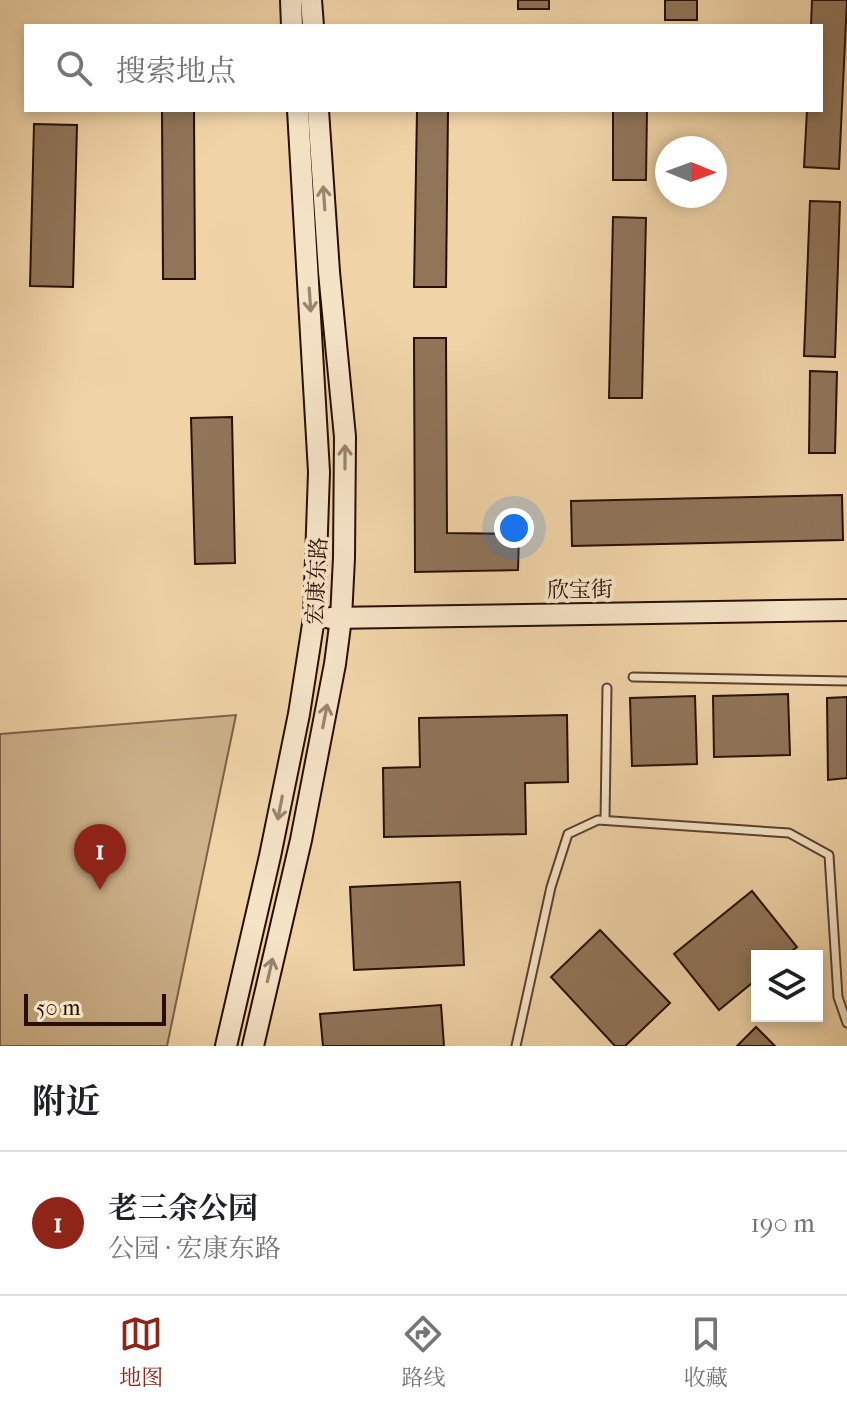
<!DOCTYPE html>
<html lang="zh">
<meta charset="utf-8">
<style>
body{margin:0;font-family:"IM FELL French Canon","Noto Serif SC",serif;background:#f6f6f6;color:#202124}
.controls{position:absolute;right:24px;bottom:24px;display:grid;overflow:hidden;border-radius:0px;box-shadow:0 4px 12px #0003}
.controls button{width:72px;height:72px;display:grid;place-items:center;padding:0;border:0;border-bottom:2px solid #e0e0e0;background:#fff;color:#202124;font:40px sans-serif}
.compass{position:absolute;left:655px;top:136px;width:72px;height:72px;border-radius:50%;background:#fff;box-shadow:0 4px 12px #0003;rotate:91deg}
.scale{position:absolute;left:24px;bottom:20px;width:142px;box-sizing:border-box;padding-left:8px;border:4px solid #290f03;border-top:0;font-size:22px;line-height:28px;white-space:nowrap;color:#290f03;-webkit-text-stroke:6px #f5e3c6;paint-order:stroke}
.you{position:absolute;left:514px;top:528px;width:28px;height:28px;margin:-20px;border:6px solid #fff;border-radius:50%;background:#1a73e8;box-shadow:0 0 0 12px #1a73e833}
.badge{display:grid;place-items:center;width:52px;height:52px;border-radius:50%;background:#8f2418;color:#fff;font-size:26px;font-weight:700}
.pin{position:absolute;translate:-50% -66px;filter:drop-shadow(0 2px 4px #0008)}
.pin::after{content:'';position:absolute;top:42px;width:28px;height:24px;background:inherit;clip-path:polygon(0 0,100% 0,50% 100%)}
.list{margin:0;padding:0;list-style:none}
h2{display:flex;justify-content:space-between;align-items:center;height:104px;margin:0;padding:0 32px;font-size:34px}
h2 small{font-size:26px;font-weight:400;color:#757577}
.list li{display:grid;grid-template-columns:52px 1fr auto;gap:24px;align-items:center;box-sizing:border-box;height:144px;padding:0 32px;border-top:2px solid #e0e0e0}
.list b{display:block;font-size:30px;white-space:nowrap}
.list p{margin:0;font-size:26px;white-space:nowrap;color:#757577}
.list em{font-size:26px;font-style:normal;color:#757577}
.icon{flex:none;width:44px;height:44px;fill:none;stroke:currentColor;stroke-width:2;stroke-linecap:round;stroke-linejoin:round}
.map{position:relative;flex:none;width:847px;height:1046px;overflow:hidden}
.search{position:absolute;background:#fff;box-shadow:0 4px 12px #0003;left:24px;right:24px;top:24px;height:88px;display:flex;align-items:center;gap:20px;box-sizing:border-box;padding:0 28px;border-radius:0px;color:#757577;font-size:30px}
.sheet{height:248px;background:#fff}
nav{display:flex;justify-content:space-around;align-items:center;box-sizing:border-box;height:112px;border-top:2px solid #e0e0e0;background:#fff;font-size:22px;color:#757577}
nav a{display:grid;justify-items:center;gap:4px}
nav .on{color:#8f2418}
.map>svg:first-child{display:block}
.green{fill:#ceb38c;stroke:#7c6148;stroke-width:2}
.building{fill:#907559;stroke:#290f03;stroke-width:2}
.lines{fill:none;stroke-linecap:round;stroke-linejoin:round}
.lane-casing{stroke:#5b402c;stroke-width:11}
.secondary-casing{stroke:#290f03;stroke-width:24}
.lane{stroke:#f5e3c6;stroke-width:7}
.secondary{stroke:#f5e3c6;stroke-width:20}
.oneway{stroke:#99846e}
.labels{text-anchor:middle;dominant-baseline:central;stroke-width:8;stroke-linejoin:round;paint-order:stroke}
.street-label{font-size:22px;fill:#290f03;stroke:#f5e3c6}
</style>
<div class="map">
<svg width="847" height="1046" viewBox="0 0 847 1046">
<rect width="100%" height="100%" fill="#f0d4a8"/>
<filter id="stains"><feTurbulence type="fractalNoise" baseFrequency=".0025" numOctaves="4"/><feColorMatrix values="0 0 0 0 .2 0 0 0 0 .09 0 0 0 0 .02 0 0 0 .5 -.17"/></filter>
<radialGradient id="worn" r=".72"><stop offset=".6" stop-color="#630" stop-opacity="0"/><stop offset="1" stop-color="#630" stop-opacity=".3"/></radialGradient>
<polygon class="green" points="236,715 167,1046 0,1046 0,734"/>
<g class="building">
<rect x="518" y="0" width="31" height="9"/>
<rect x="665" y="0" width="32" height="20"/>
<polygon points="812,0 847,0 839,169 804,167 807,110 821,110 821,26 811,26"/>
<polygon points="162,110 194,110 195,279 163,279"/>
<polygon points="417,110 448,110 446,287 414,287"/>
<polygon points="613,110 647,110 646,180 613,180"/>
<polygon points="34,124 77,125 73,287 30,286"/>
<polygon points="810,201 840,202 835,357 804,356"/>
<polygon points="613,217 646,218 642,398 609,398"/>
<polygon points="414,338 446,338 447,533 519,534 518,570 415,572"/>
<polygon points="810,371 837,372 835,453 809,453"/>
<polygon points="232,417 235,563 195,564 191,418"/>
<polygon points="842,495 843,540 572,546 571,501"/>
<polygon points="788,694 790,755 714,757 713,696"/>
<polygon points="695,696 697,764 632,766 630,698"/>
<polygon points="847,697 847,778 828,780 827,698"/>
<polygon points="567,715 568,782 525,783 526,834 384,837 383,768 420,767 419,718"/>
<polygon points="460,882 464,965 354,970 350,887"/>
<polygon points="752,891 797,947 785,956 757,956 757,979 719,1010 674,954"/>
<polygon points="600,930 670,1003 625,1046 615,1046 551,977"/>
<polygon points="441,1005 444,1046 323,1046 320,1014"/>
<polygon points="756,1027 775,1046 737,1046"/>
</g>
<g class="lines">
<defs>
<g id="lane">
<polyline points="633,677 847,681"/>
<polyline points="605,820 607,688"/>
<polyline points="516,1046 551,887 568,834 598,820 789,833 829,855 838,997 847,1023"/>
</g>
<g id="secondary">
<polyline points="291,0 292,26"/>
<polyline points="311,0 313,26"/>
<polyline points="330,618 847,610"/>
<polyline points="226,1046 270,856 299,714 314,618 319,472 298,110"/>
<polyline points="253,1046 301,840 335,664 341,618 344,558 345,437 329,272 318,110"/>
</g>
</defs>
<use href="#lane" class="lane-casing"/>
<use href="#secondary" class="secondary-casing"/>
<use href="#lane" class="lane"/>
<use href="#secondary" class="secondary"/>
</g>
<defs><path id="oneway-shaft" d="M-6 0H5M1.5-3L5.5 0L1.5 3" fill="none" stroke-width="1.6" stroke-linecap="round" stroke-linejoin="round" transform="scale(2)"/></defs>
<g class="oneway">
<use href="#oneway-shaft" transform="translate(324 198) rotate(-94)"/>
<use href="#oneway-shaft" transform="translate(310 300) rotate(86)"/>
<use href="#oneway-shaft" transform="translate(345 457) rotate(-90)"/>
<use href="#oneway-shaft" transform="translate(325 716) rotate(-79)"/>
<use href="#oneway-shaft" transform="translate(280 808) rotate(101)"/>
<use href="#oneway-shaft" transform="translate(270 970) rotate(-77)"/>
</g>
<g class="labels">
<g class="street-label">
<text transform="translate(317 581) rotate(-87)">宏康东路</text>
<text transform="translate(580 590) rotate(-1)">欣宝街</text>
</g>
</g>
<rect width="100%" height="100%" filter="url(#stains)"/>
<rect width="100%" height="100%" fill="url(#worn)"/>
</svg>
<div class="controls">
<button><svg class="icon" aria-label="layers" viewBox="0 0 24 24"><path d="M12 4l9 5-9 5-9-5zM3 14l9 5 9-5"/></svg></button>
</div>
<svg class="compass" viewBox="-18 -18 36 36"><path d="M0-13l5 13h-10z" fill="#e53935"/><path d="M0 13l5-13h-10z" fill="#757577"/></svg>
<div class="scale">50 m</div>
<div class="you"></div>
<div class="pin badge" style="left:100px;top:890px">1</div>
<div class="search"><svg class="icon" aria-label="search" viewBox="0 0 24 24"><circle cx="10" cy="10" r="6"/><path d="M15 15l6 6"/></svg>搜索地点</div>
</div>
<section class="sheet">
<h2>附近<small></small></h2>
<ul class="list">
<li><span class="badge">1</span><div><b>老三余公园</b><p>公园 · 宏康东路</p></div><em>190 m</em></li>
</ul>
</section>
<nav>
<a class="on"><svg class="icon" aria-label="map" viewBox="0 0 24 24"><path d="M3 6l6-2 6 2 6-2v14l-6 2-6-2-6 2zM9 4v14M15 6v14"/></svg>地图</a>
<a><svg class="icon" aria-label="directions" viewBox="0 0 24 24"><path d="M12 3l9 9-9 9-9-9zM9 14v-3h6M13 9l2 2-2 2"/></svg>路线</a>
<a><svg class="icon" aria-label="saved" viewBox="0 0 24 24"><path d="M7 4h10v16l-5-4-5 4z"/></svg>收藏</a>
</nav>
